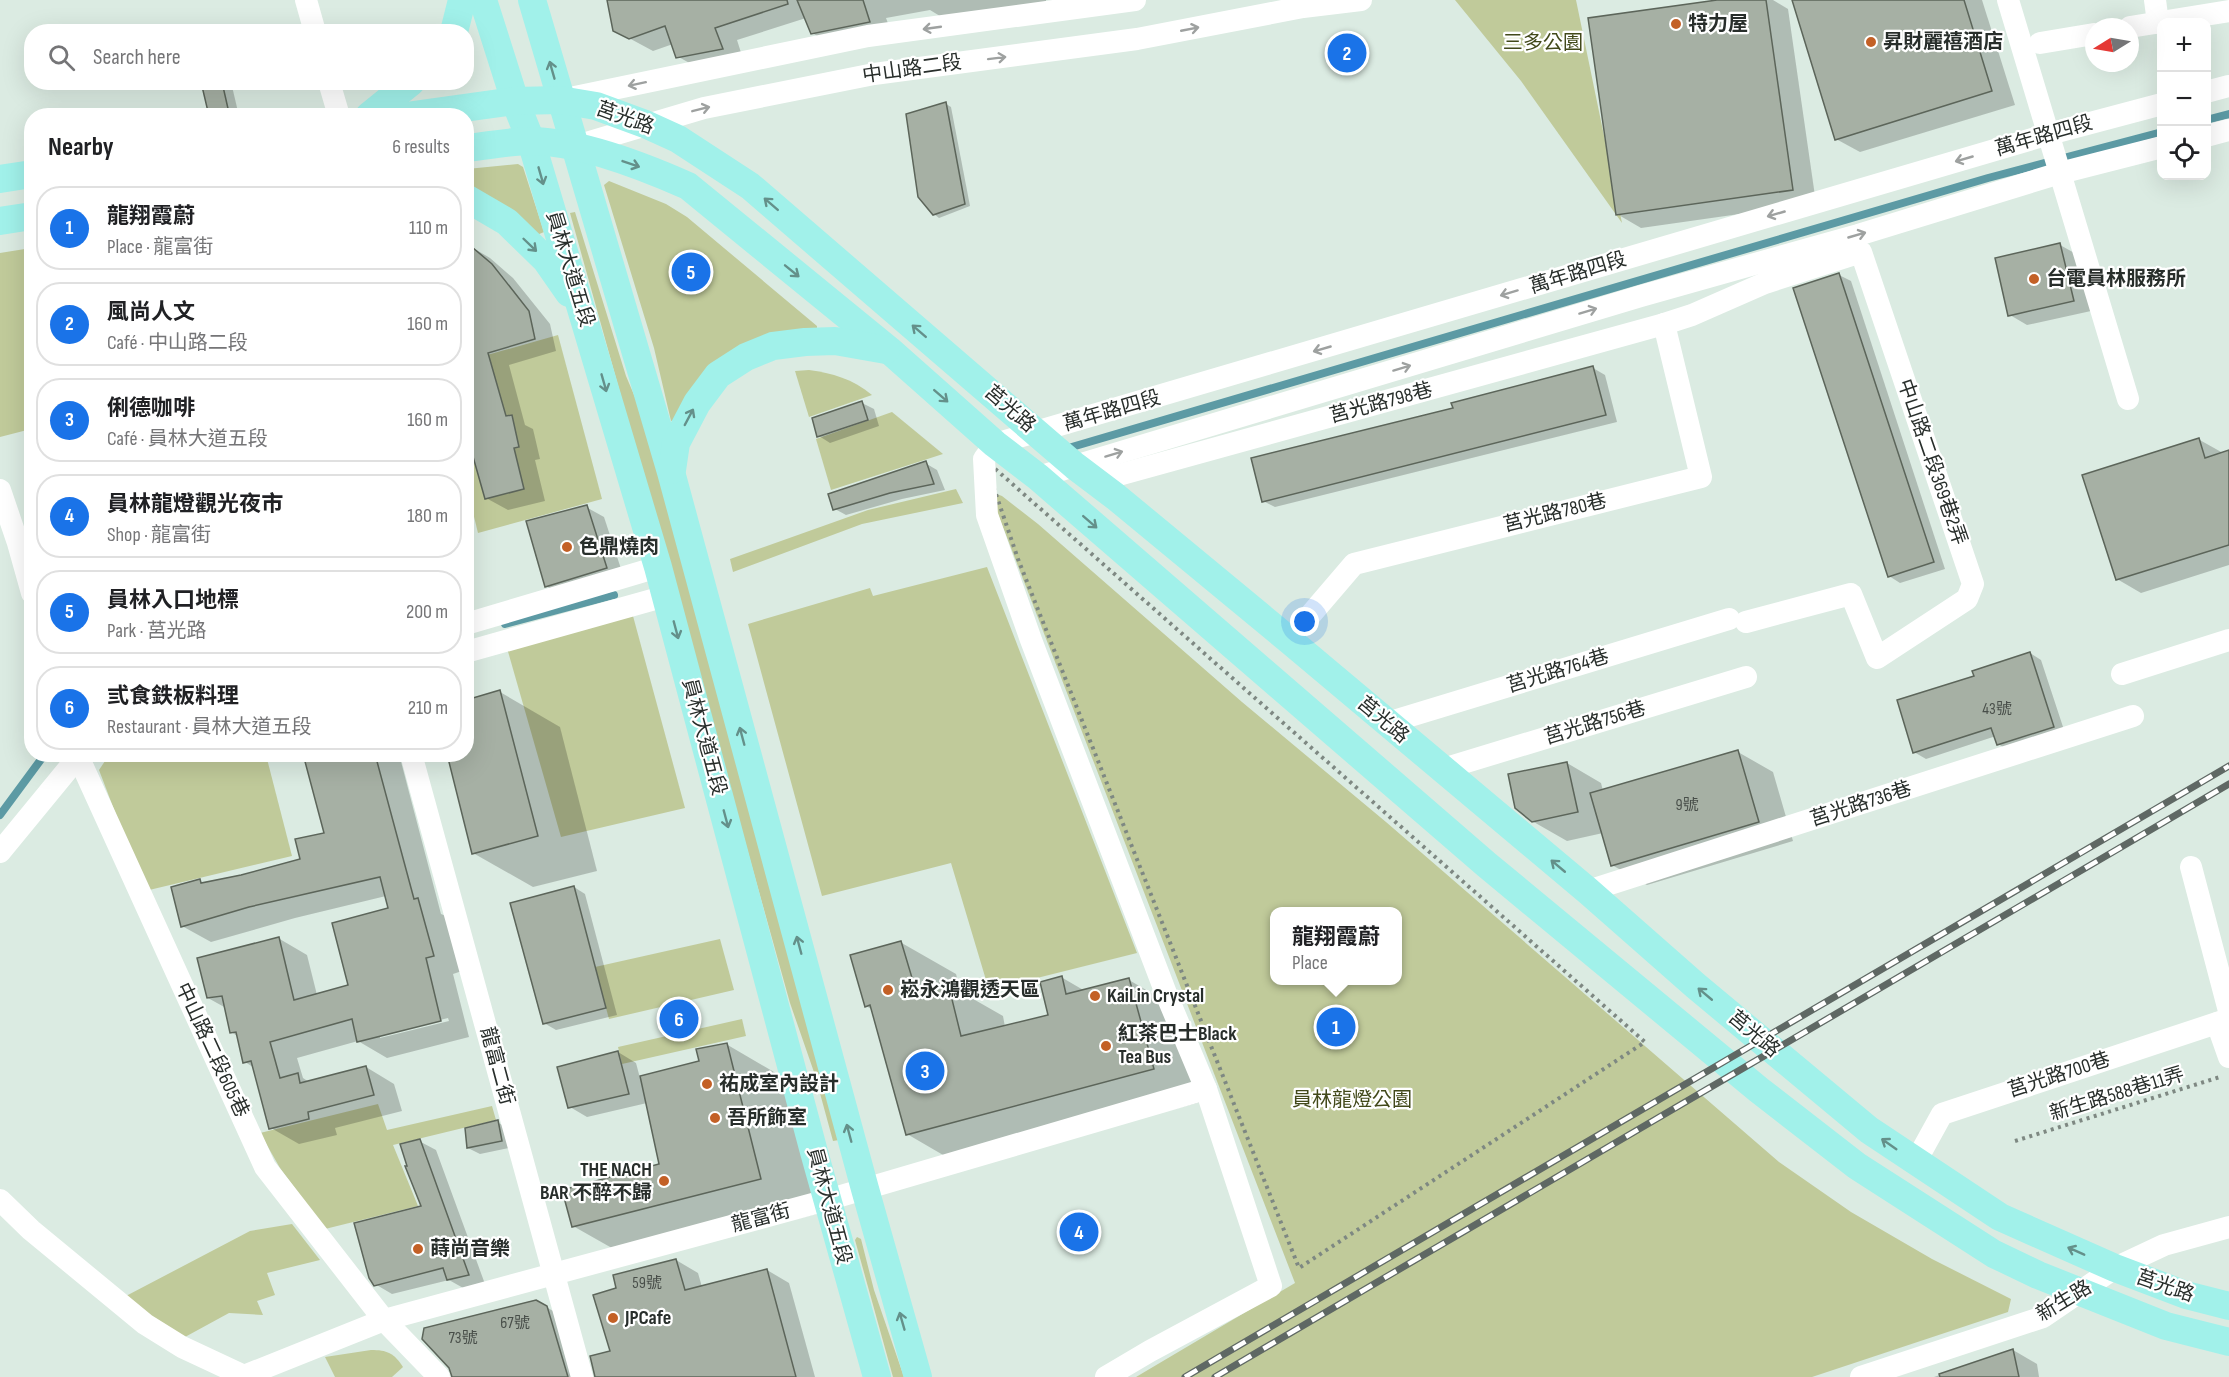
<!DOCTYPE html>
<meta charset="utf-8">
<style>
body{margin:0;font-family:"Sofia Sans Condensed","Noto Sans TC",sans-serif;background:#f6f6f6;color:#202124}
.controls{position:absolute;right:18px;top:18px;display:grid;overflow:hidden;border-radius:12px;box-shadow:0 6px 24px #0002}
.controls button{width:54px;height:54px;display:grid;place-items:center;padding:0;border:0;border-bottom:2px solid #e0e0e0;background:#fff;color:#202124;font:30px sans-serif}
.compass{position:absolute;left:2085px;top:18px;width:54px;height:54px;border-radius:50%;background:#fff;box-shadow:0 6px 24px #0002;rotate:259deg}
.you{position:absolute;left:1305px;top:622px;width:21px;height:21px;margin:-15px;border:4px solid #fff;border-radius:50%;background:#1a73e8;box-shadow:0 0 0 9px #1a73e833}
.badge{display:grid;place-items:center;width:39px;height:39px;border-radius:50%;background:#1a73e8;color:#fff;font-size:20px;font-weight:700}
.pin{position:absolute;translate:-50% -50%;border:3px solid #fff;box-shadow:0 2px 6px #0006}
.popup{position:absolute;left:1270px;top:907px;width:132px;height:78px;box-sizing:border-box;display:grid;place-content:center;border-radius:12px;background:#fff;filter:drop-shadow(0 2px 4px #0005);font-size:20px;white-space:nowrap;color:#757577}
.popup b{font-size:22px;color:#202124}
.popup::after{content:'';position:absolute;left:50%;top:100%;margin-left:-12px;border:12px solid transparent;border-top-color:#fff}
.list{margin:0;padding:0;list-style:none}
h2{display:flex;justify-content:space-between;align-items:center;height:78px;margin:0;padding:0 24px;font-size:26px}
h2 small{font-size:20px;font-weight:400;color:#757577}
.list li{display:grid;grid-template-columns:39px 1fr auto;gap:18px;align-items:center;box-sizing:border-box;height:84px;margin:0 12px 12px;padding:0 12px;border:2px solid #e0e0e0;border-radius:24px}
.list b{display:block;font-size:22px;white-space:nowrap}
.list p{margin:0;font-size:20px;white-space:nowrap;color:#757577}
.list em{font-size:20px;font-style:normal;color:#757577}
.icon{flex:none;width:33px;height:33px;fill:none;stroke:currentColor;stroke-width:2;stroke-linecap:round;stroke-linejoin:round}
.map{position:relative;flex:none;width:2229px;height:1377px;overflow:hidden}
.search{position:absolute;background:#fff;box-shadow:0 6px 24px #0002;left:24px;top:24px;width:450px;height:66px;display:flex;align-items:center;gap:15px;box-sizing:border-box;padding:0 21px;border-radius:24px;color:#757577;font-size:22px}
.panel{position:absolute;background:#fff;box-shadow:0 6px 24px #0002;left:24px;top:108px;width:450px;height:654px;border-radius:24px}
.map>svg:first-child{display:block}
.green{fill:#c0ca9a;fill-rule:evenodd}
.shadow{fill:#0003;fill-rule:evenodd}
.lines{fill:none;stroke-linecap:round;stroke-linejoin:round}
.stream{stroke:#5c9aa4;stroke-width:8}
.building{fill:#a6b0a4;stroke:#5c655a;stroke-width:1.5}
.path{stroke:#7e8882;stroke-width:4;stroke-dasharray:3 4.5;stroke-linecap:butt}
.minor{stroke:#fff;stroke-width:22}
.major{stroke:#a1f1ea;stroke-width:28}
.rail-casing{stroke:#5f6864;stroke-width:7}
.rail{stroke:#fff;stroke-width:4.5;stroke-dasharray:14;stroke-linecap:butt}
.oneway{stroke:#9ea1a0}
.oneway2{stroke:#64908a}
.poi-dot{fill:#c36026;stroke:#fff;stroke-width:2}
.labels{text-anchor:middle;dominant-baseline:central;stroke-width:4.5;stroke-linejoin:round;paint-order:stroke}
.number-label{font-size:16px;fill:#484e49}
.poi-label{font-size:20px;font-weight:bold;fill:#282e2b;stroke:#fff;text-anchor:start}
.park-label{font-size:20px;fill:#42491a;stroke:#fff}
.street-label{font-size:20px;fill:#282e2b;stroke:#fff}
</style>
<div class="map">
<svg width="2229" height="1377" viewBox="0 0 2229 1377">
<rect width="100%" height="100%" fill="#dbebe2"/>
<g class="green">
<polygon points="1455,0 1576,0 1622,223 1521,81"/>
<polygon points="518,164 523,167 544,232 537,235 467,186 467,169"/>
<polygon points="609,181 666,204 687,217 817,326 817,331 803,330 678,419 671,421 654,348 604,185"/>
<polygon points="575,212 626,376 646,423 839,1140 833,1141 815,1075 790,1003 570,213"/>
<polygon points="31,248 31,429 0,437 0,253"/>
<polygon points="558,335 602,499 478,533 467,488 466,361"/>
<path d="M 809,370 C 832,373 853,379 872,395 L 809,417 L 795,371 Z"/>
<polygon points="892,412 943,454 831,490 816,439"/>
<polygon points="956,489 963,503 862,524 733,572 730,559 868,510"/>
<path d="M 989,491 L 1002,496 L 1038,524 L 1242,702 L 1386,822 L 1779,1162 L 1851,1212 L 1932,1259 L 2011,1299 L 2008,1312 L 1812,1377 L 1136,1377 L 1295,1283 ZM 1274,912 L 1398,912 L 1398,980 L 1274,980 Z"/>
<polygon points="987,567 1137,953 989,990 951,863 822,896 748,624 870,588 873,596"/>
<polygon points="633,616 685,808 561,837 507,648"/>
<polygon points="109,755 266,755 292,856 145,891 99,770"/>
<polygon points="720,939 734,990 609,1019 595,967"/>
<polygon points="742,1019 746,1036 622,1064 618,1047"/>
<polygon points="378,1104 387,1130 492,1106 496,1120 393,1145 418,1206 325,1229 280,1168 260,1133"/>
<polygon points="292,1224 320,1260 267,1273 275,1295 257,1301 263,1315 229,1313 185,1337 147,1315 126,1296 250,1231"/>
<polygon points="857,1237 861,1239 874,1290 904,1377 893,1377 855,1240"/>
<path d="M 371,1350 C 387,1350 394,1353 403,1367 L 392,1377 L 335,1377 L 325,1357 Z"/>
</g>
<g class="shadow">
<polygon points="608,0 1046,0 1046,2 953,24 930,10 886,18 892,34 835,46 812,33 806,18 737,40 744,62 700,69 677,56 673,44 653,51 614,30"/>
<polygon points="1728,0 1773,0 1788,9 1816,203 1641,228 1617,214"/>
<polygon points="1794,0 1982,0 2015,105 1860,152 1836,139"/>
<polygon points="203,82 231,82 239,116 211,116"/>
<polygon points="946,104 951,107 970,206 939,218 934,214"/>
<polygon points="468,245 490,258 513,278 550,324 556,351 509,365 525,425 533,429 540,459 535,460 545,501 508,510 486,498"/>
<polygon points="2060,245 2078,255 2091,311 2027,325 2010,315"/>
<polygon points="1839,275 1851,281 1945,569 1900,583 1889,576"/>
<polygon points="1593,368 1605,375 1617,422 1275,507 1263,501 1454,409"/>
<polygon points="862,403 874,409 879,426 830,443 819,436"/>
<polygon points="2198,439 2223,453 2229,451 2229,565 2141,593 2117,579"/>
<polygon points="925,463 937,470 945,490 902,499 846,515 835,509"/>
<polygon points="586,507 604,517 624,578 564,596 546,586"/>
<polygon points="2030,653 2041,660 2065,733 2010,751 1998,744 1996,736 1926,759 1914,752 1976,677"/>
<polygon points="500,692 560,727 597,871 533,887 473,853 466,754"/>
<polygon points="1738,752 1773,772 1793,841 1647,885 1612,865 1603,833 1567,841 1532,821 1567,763 1601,783 1603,791"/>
<path d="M 305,754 L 399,754 L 441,914 L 446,916 L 462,971 L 453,974 L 469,1037 L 387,1058 L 358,1041 L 297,1058 L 303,1078 L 309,1082 L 366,1067 L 394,1084 L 402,1111 L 335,1128 L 337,1135 L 299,1144 L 271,1128 L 253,1067 L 245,1062 L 239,1037 L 231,1032 L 226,1008 L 208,998 L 278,938 L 307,955 L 317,995 L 350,986 L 390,909 L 386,896 L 295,918 L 211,942 L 182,926 L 200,881 L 205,884 L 302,860 L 326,834 ZM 448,1018 L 449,1021 L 380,1038 L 380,1035 Z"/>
<polygon points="574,887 585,894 617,1015 556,1030 544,1023"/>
<polygon points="900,942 956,974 961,992 1003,1016 1005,1027 1050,1016 1061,977 1085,991 1129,980 1184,1012 1208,1100 962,1166 907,1134 873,1010 866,1006"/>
<polygon points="726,1044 786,1079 820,1213 633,1260 573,1226 660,1165 647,1103 587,1117 570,1107 618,1052 636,1063 640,1078 701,1063"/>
<polygon points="497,1122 509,1129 513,1147 480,1154 468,1148"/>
<polygon points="419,1141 436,1150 485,1284 465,1289 449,1280 392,1294 375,1284 423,1207"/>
<polygon points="676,1260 698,1273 702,1287 767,1270 789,1283 815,1377 596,1377 612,1352 618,1289"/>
<polygon points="546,1307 569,1320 586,1377 453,1377"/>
<polygon points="2013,1350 2037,1364 2039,1377 1934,1377"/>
</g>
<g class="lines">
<g class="stream">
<polyline points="2206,120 2229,114"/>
<polyline points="1065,449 1988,178 2162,132"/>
<polyline points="505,624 614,595"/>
<polyline points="0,815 45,754"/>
</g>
</g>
<g class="building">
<polygon points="607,0 787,0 788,4 715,28 723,49 676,58 665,26 629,39 613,31"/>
<polygon points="797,0 863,0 870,22 811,34"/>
<polygon points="1717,0 1766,0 1793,190 1616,215 1588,18"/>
<polygon points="1792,0 1964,0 1992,91 1835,140"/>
<polygon points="201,82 222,82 229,113 209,116"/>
<polygon points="946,102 965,204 933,215 918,197 906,114"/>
<polygon points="466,242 492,264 529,311 535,339 488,353 506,416 512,415 519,447 514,448 524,489 485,499 466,432"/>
<polygon points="2060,243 2074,301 2008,316 1995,258"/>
<polygon points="1839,273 1934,562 1888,577 1793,288"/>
<polygon points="1593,366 1606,415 1262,502 1251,458 1453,408 1451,403"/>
<polygon points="862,401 868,420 817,437 812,418"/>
<polygon points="2199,438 2205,458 2229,450 2229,545 2116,580 2082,475"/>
<polygon points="926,461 934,484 890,493 833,510 828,494"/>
<polygon points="587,505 607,568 545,587 526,521"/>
<polygon points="2030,652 2054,727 1997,745 1991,728 1913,753 1897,700 1974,676 1972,671"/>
<polygon points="500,690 538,836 472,854 447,754 466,754 466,700"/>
<polygon points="1738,750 1759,822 1611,866 1590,793"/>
<polygon points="303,754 375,754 414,899 418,898 434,956 426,958 441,1021 357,1042 352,1019 270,1042 280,1078 298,1073 300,1083 366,1066 374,1095 308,1112 309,1119 269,1129 251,1061 243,1063 236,1032 230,1033 222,996 207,998 197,958 279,937 294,1000 348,985 332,923 388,908 380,877 249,907 181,927 171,887 200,879 201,883 241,875 300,859 295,839 324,833"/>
<polygon points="1567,762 1578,812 1532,822 1515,808 1508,774"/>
<polygon points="574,886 606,1008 543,1024 510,903"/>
<polygon points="901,941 915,988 948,983 961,1036 1048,1015 1040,982 1062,976 1066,994 1129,978 1154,1069 906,1135 870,1005 865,1007 850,955"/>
<polygon points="727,1043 761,1179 572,1227 562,1190 659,1164 640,1076 699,1061 696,1049"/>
<polygon points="618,1051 629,1094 568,1108 557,1067"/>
<polygon points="498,1120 502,1141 467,1148 465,1128"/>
<polygon points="420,1139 469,1275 447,1280 443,1268 374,1286 369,1278 354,1223 421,1206 405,1166 407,1166 400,1144"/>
<polygon points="676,1259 685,1290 767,1269 796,1377 595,1377 590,1356 610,1351 593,1295 616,1288 613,1275"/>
<polygon points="536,1300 547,1306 568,1377 452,1377 449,1368 422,1339 424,1328"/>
<polygon points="2013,1349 2019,1377 1940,1377 1939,1374"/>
</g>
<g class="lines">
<g class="path">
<polygon points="984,459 1645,1042 1299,1268 1018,559"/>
<polyline points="2015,1141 2220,1077"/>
</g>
<g class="minor">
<polyline points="306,0 315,32"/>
<polyline points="2008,0 2128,399"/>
<polyline points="2155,0 2158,23"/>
<polyline points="2130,27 2229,11"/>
<polyline points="2040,43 2094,34"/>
<polyline points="329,82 339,116"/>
<polyline points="2206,92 2229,86"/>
<polyline points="570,98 868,36 1135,0"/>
<polyline points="2206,136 2229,130"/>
<polyline points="576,146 704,108 874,74 1137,39 1303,7 1361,0"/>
<polyline points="1038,477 1641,296 1858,235 2060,173 2162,147"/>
<polyline points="1097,481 1664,324 1692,315 1765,283 1861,252 1973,584 1967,599 1877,658 1851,594 1746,622"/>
<polyline points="0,490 18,543 32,593"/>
<polyline points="466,624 658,567"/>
<polyline points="1289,640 1354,564 1701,477 1664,324"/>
<polyline points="466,652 666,596"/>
<polyline points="2122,674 2229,640"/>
<polyline points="1387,723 1729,619"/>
<polyline points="77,754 265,1167 384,1320 439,1377"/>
<polyline points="411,754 582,1377"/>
<polyline points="1443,769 1746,677"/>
<polyline points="0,852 78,757"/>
<polyline points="2191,867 2229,1011"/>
<polyline points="1588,891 2133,716"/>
<polyline points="2217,1023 2229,1057"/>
<polyline points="1915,1163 1942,1114 2229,1019"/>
<polyline points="0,1200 31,1230 145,1324 182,1347 244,1376 384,1320 827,1200 1206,1089"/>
<polyline points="1106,1377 1150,1351 1271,1286 1206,1089 1167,996 1031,640 987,515 984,459 995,444 2049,134 2162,104"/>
<polyline points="1861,1377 2043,1317 2115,1268 2164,1245 2229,1227"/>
</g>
<g class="major">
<polyline points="483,0 515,101 531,141 658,567 814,1152 877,1377"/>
<polyline points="532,0 671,472 865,1189 918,1377"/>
<polyline points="454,32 462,0"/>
<polyline points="369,116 411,82"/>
<polyline points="406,116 515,101 560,100 596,106 645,124 678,139 750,186 1075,466 1116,497 1289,640 1588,891 1696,986 1869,1130 2000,1217 2115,1268 2186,1295 2229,1306"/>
<path d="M 466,148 C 488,146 510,141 532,141 C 581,142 643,166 688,186 L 889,350 L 995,444 L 1038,477 L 1487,865 L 1759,1090 L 1857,1166 L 1994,1254 L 2038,1275 L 2166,1326 L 2229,1342"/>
<polyline points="0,179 32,174"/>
<polyline points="466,198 507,222 546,260 569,293"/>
<polyline points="0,221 32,216"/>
<polyline points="672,470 676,443 697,403 718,375 746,357 773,346 805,342 835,341 886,350"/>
</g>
<defs>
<g id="rail">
<polyline points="1185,1377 2229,766"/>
<polyline points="1215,1377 2229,784"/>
</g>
</defs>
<use href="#rail" class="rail-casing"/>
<use href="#rail" class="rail"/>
</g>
<defs><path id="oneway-shaft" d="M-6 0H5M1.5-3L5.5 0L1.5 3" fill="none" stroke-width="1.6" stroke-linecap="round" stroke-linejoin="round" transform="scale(1.5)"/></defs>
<g class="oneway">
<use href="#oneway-shaft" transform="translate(932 28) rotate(172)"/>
<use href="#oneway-shaft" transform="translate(1190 29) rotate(-11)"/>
<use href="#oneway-shaft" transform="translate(997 58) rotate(-7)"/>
<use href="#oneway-shaft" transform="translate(637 84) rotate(168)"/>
<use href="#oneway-shaft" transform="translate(701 109) rotate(-14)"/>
<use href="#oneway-shaft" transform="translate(1964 159) rotate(164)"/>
<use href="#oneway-shaft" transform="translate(1776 214) rotate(164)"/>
<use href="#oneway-shaft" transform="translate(1857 235) rotate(-16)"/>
<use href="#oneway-shaft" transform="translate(1509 293) rotate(163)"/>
<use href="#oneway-shaft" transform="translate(1588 311) rotate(-17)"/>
<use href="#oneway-shaft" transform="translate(1322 349) rotate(164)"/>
<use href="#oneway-shaft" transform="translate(1402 368) rotate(-17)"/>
<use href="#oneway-shaft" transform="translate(1114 454) rotate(-17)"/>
</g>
<g class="oneway2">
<use href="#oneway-shaft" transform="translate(552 70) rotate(-106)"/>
<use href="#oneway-shaft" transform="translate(631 164) rotate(19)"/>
<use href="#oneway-shaft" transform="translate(541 176) rotate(74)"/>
<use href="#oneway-shaft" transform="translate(771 204) rotate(-139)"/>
<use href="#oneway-shaft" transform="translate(530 245) rotate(44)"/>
<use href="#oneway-shaft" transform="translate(792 271) rotate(39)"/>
<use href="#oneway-shaft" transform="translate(919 331) rotate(-139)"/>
<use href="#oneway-shaft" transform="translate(604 383) rotate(74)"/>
<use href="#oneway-shaft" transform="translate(941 396) rotate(41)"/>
<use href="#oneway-shaft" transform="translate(689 417) rotate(-62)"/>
<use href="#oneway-shaft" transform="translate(1090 522) rotate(41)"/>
<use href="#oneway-shaft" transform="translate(676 630) rotate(75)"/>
<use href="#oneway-shaft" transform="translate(742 736) rotate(-105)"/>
<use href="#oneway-shaft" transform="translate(726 819) rotate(75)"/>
<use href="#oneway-shaft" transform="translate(1558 866) rotate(-140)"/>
<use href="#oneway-shaft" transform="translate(799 945) rotate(-105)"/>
<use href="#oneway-shaft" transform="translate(1705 994) rotate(-140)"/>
<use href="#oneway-shaft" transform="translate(849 1133) rotate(-105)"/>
<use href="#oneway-shaft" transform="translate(1889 1144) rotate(-145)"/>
<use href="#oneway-shaft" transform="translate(2076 1251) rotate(-156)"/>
<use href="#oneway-shaft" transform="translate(902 1321) rotate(-106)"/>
</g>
<g class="poi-dot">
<circle cx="1676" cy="24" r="6"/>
<circle cx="1871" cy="42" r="6"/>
<circle cx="2034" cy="279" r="6"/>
<circle cx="567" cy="547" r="6"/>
<circle cx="888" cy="990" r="6"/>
<circle cx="1095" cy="996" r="6"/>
<circle cx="1106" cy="1046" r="6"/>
<circle cx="707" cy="1084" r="6"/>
<circle cx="715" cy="1118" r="6"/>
<circle cx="664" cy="1181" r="6"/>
<circle cx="418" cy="1249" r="6"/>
<circle cx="613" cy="1318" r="6"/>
</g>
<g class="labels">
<g class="number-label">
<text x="1997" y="709">43號</text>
<text x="1687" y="805">9號</text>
<text x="647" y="1283">59號</text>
<text x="515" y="1323">67號</text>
<text x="463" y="1338">73號</text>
</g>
<g class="poi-label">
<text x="1688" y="24">特力屋</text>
<text x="1883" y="42">昇財麗禧酒店</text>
<text x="2046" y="279">台電員林服務所</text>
<text x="579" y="547">色鼎燒肉</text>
<text x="900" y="990">崧永鴻觀透天區</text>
<text x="1107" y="996">KaiLin Crystal</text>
<text x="1118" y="1034">紅茶巴士Black<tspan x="1118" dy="23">Tea Bus</tspan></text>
<text x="719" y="1084">祐成室內設計</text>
<text x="727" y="1118">吾所飾室</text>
<text x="652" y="1170" text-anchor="end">THE NACH<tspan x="652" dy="23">BAR 不醉不歸</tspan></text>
<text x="430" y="1249">蒔尚音樂</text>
<text x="625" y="1318">JPCafe</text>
</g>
<g class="park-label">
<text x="1543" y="43">三多公園</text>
<text x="1352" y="1100">員林龍燈公園</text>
</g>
<g class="street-label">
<text transform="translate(912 69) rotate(-8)">中山路二段</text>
<text transform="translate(625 118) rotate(20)">莒光路</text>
<text transform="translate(2044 136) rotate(-16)">萬年路四段</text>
<text transform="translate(570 269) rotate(73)">員林大道五段</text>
<text transform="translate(1578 273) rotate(-17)">萬年路四段</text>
<text transform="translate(1381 403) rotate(-15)">莒光路798巷</text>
<text transform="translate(1010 409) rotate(41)">莒光路</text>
<text transform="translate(1112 411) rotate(-16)">萬年路四段</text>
<text transform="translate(1932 462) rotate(71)">中山路二段369巷2弄</text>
<text transform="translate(1555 513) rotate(-14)">莒光路780巷</text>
<text transform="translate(1558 671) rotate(-17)">莒光路764巷</text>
<text transform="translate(1383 720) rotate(40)">莒光路</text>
<text transform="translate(1595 723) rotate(-17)">莒光路756巷</text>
<text transform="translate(704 737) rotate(75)">員林大道五段</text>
<text transform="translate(1861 804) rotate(-18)">莒光路736巷</text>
<text transform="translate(1754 1034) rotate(40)">莒光路</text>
<text transform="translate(212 1050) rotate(65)">中山路二段605巷</text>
<text transform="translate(497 1066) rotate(75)">龍富二街</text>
<text transform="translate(2059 1075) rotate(-18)">莒光路700巷</text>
<text transform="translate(2117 1094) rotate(-17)">新生路588巷11弄</text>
<text transform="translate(829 1206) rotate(75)">員林大道五段</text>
<text transform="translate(761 1218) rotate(-15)">龍富街</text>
<text transform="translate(2165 1286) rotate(19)">莒光路</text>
<text transform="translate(2064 1301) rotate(-31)">新生路</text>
</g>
</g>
</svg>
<div class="controls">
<button>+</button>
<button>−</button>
<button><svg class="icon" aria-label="locate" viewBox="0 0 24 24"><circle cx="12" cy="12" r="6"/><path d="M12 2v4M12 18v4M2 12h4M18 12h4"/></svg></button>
</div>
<svg class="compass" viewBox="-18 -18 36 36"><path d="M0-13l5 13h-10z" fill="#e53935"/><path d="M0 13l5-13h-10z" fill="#757577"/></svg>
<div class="you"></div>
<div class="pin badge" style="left:1336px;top:1027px">1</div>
<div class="popup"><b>龍翔霞蔚</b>Place</div>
<div class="pin badge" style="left:1347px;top:53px">2</div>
<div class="pin badge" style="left:925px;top:1071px">3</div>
<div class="pin badge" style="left:1079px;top:1232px">4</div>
<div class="pin badge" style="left:691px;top:272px">5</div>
<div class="pin badge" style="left:679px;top:1019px">6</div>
<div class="search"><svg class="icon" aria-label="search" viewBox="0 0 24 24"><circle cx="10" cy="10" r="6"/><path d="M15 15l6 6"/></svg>Search here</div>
<section class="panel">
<h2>Nearby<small>6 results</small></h2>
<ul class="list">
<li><span class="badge">1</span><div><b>龍翔霞蔚</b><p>Place · 龍富街</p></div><em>110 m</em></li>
<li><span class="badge">2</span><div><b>風尚人文</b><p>Café · 中山路二段</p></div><em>160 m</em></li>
<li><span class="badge">3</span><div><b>俐德咖啡</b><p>Café · 員林大道五段</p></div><em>160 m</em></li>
<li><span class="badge">4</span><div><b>員林龍燈觀光夜市</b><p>Shop · 龍富街</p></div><em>180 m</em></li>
<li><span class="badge">5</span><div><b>員林入口地標</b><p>Park · 莒光路</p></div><em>200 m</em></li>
<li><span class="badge">6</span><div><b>弎食鉄板料理</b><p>Restaurant · 員林大道五段</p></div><em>210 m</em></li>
</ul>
</section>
</div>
